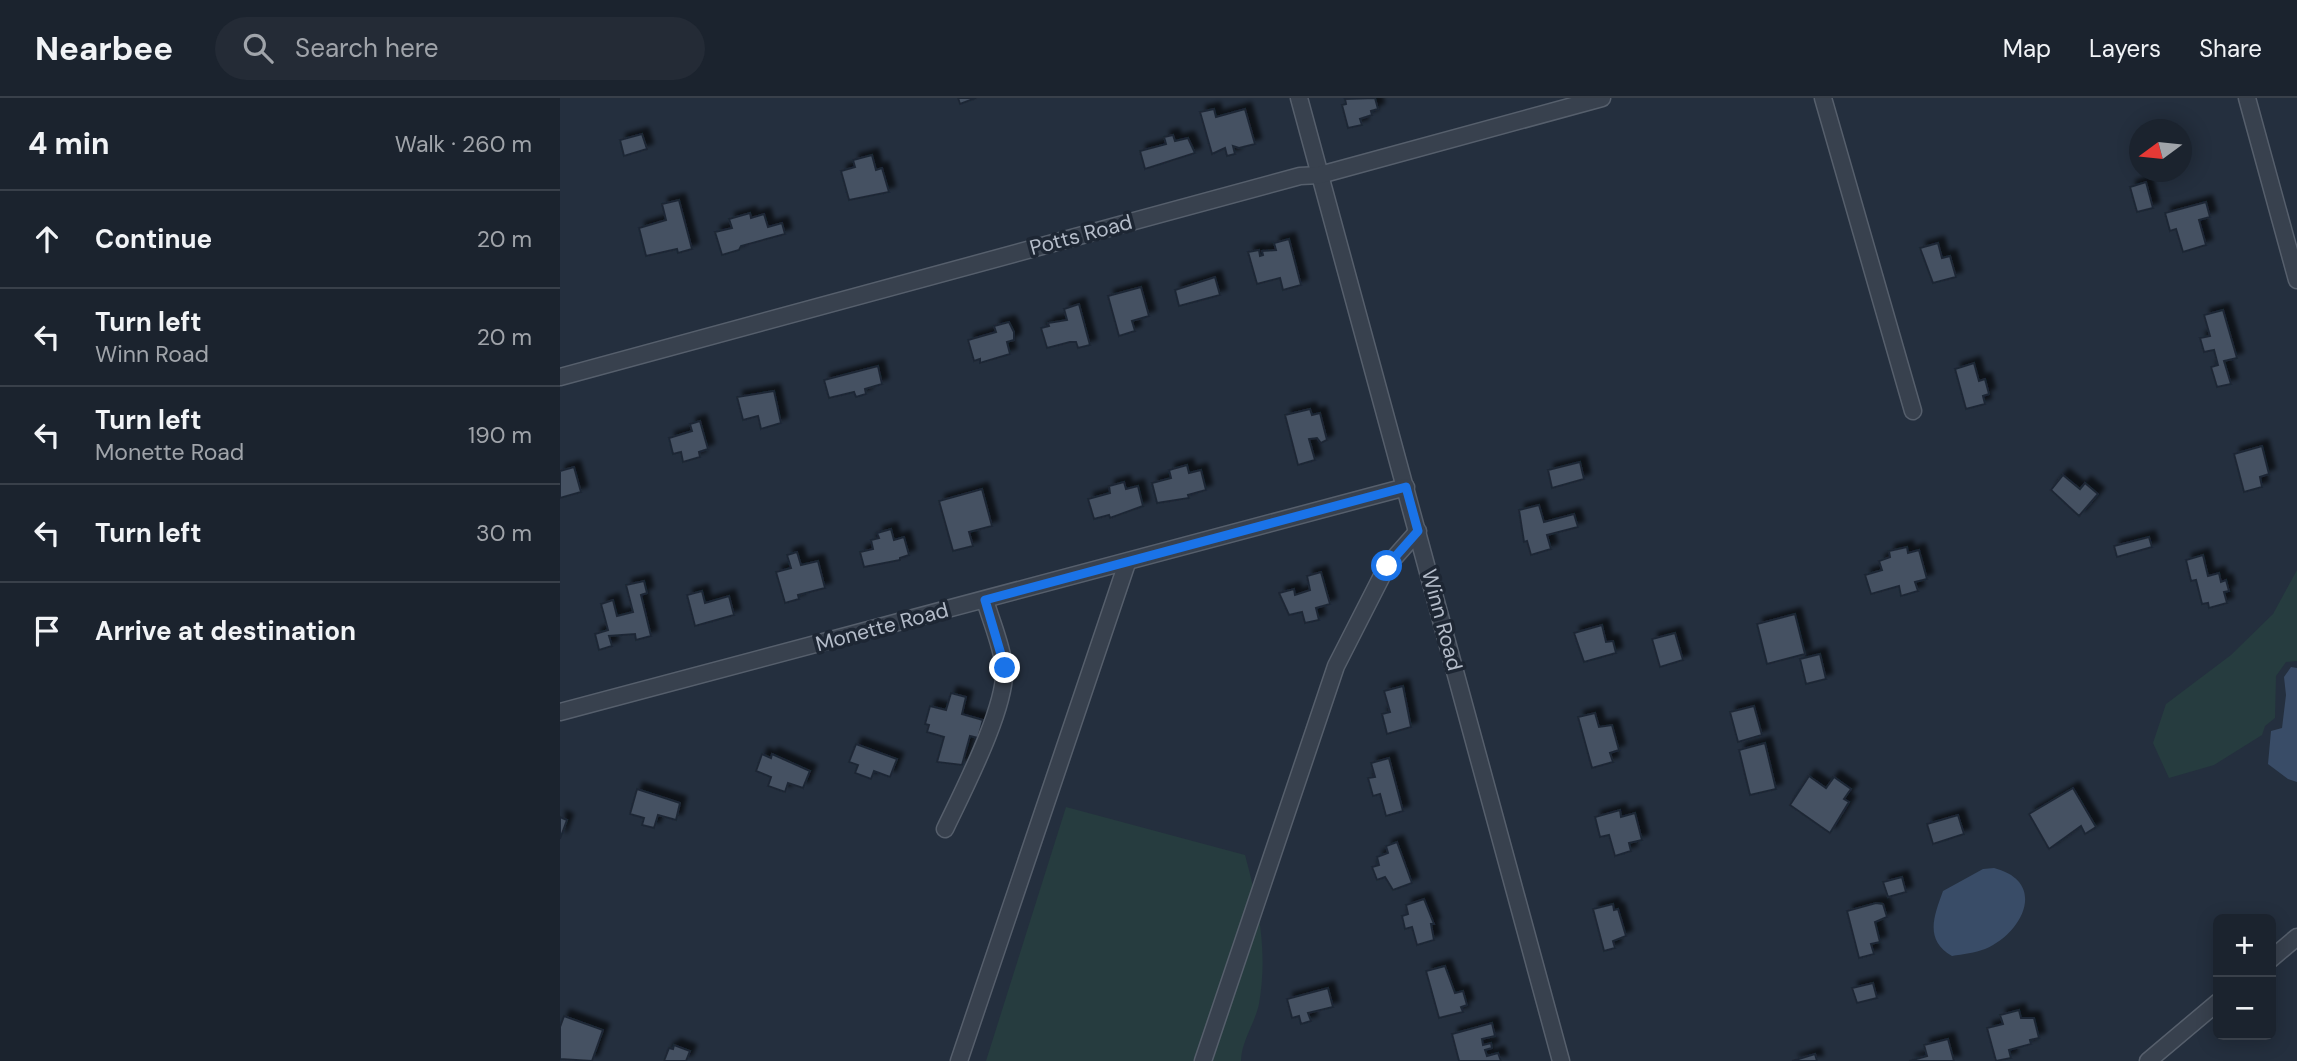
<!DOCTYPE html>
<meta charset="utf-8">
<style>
body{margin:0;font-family:"DM Sans",sans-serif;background:#242b36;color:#f1f3f6}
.controls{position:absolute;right:21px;bottom:21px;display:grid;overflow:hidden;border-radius:10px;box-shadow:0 4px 18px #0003}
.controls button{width:63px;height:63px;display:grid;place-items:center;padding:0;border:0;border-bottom:2px solid #39404a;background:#1b232e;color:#f1f3f6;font:35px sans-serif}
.compass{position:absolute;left:1569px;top:21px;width:63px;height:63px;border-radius:50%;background:#1b232e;box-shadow:0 4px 18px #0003;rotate:255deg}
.stop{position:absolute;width:21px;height:21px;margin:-16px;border:5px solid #1a73e8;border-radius:50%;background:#fff}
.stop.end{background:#1a73e8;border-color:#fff;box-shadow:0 2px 7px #0008}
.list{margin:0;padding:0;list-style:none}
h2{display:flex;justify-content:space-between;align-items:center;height:91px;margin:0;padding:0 28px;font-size:30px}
h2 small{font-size:23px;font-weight:400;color:#a0a4aa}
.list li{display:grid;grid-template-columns:46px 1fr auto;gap:21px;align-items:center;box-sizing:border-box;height:98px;padding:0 28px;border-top:2px solid #39404a}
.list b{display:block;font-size:26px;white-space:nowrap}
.list p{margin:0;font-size:23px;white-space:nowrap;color:#a0a4aa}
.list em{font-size:23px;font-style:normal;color:#a0a4aa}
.icon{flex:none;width:38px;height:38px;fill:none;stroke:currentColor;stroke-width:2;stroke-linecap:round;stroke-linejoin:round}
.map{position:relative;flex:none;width:1737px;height:963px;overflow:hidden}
header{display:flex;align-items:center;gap:42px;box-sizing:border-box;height:98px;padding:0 35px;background:#1b232e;border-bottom:2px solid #39404a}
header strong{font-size:33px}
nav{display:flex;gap:38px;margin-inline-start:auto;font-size:24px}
.search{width:490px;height:63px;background:#242b36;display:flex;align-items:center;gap:18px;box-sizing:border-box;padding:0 24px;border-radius:38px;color:#a0a4aa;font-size:26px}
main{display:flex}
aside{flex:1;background:#1b232e}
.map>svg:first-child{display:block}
.green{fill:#263c3f}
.water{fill:#394c67}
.building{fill:#455162;stroke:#1f2835;stroke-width:2;filter:url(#shadow)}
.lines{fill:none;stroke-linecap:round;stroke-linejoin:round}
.minor-casing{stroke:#565f6c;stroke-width:19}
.minor{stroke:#38414e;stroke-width:16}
.route{stroke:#1a73e8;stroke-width:9}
.labels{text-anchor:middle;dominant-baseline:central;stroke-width:7;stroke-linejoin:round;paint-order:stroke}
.street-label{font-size:21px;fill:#b4bcc9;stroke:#1d2633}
</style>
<header>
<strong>Nearbee</strong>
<div class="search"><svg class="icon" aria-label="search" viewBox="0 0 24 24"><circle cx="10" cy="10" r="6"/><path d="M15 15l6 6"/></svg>Search here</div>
<nav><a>Map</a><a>Layers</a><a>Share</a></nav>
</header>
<main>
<aside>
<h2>4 min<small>Walk · 260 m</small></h2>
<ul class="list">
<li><svg class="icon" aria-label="ahead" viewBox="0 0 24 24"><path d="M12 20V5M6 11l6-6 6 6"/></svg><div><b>Continue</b></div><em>20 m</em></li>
<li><svg class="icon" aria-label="left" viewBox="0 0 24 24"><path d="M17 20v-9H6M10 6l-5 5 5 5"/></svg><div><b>Turn left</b><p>Winn Road</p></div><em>20 m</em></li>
<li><svg class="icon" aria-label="left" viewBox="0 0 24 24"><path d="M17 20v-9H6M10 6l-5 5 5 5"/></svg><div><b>Turn left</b><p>Monette Road</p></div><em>190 m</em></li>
<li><svg class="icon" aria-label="left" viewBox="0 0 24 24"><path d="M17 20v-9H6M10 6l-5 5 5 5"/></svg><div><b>Turn left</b></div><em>30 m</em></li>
<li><svg class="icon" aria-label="arrive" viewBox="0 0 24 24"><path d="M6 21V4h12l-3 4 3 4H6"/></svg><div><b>Arrive at destination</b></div></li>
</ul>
</aside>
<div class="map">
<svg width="1737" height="963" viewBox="0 0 1737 963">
<defs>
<filter id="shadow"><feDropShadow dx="6" dy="-6" stdDeviation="2" flood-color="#0009"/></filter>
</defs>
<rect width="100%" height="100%" fill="#242f3e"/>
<g class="green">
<polygon points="1737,472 1737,563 1726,564 1716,578 1715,620 1705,628 1702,637 1654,667 1609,680 1593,645 1606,606 1671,557 1713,516"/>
<path d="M 506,709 L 685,757 C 699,808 708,854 699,906 C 695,925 681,944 681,963 L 426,963 Z"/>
</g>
<g class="water">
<polygon points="1731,569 1737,570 1737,684 1728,681 1708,666 1711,633 1722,630 1726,597 1724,579"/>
<path d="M 1434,770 C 1488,784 1463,835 1425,851 C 1415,855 1403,856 1392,858 C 1364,842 1374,818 1383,793 L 1423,771 Z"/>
</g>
<g class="building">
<polygon points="398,0 416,0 400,6"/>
<polygon points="815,0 818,11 811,13 812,17 800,21 802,27 788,30 782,7 786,6 785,1"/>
<polygon points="654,11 656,19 685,11 695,46 679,50 673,48 675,56 667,58 665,50 652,56 640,14"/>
<polygon points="82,36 87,51 64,58 60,42"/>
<polygon points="613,37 615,43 628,40 635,55 585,71 580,53 606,46 604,39"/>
<polygon points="312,57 316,72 322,70 329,94 289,102 281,73 295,69 293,62"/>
<polygon points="1586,84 1593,110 1577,114 1570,89"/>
<polygon points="119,102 132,151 118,155 117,151 86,158 79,130 106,122 102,106"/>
<polygon points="1646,104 1650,119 1639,122 1646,147 1623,154 1616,131 1610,133 1605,115"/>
<polygon points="190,115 191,120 204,116 208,129 222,125 225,136 181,148 179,152 162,157 155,134 172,130 169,121"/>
<polygon points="729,141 741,187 723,192 720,180 697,186 688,154 699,152 700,158 703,157 702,153 716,152 714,145"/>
<polygon points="1378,145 1382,160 1390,158 1396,179 1373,185 1360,150"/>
<polygon points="655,179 660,197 619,208 615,192"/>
<polygon points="581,189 589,218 572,223 575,233 559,238 548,198"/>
<polygon points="519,206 530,247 518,250 516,244 510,244 487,250 481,230 489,228 488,225 507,222 504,211"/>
<polygon points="1663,212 1677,260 1664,263 1671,286 1657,289 1651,269 1658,267 1654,252 1644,254 1640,240 1650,238 1644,217"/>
<polygon points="449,224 454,234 454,242 447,244 450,256 420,265 420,261 414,263 408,242 436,234 434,228"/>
<polygon points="1414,265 1419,283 1425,281 1429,296 1423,298 1425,306 1406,311 1395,271"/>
<polygon points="318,268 322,286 305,291 306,296 296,299 294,294 269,300 264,282"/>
<polygon points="214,293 221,325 201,331 198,318 183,322 177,299"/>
<polygon points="750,311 752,317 760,315 767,342 761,345 757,340 749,341 755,362 738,367 725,317"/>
<polygon points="140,323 148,351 139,354 140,359 123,364 121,354 113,356 109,340 132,333 130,326"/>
<polygon points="1702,348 1709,376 1700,379 1702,389 1684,394 1674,356"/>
<polygon points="1020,364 1024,381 992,390 988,372"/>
<polygon points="627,367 629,375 641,372 646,392 628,397 629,400 597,405 592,385 611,380 609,372"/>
<polygon points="14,369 21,394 0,400 0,373"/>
<polygon points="1503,377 1520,391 1525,385 1538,396 1519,418 1491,392"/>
<polygon points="564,384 566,391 578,388 583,408 550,420 549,417 534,421 528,401 550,395 549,388"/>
<polygon points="422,391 432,428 409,434 413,448 393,453 379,403"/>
<polygon points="979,407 984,424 1014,416 1018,429 987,437 991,451 971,457 967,443 964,444 959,412"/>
<polygon points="331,431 334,442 344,439 349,457 340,460 340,462 304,469 300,454 313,451 311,442 319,440 317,435"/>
<polygon points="1589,439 1592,449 1557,459 1554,448"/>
<polygon points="1347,449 1348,455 1359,452 1367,481 1355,484 1358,493 1341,498 1339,488 1311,496 1305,477 1322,472 1319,463 1330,459 1329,453"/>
<polygon points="237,454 241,467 258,463 265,490 238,497 239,501 225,505 216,474 231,470 227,457"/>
<polygon points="1643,457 1648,478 1659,475 1661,484 1666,482 1669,493 1664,494 1667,505 1649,510 1648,505 1642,506 1636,482 1631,483 1626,462"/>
<polygon points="761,474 770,506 756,510 759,522 745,525 742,514 729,517 719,495 734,491 735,497 750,492 747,478"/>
<polygon points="84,483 87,495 81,497 91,538 76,542 75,536 49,538 52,548 39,552 35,536 48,532 41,506 53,502 57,518 73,514 66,487"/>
<polygon points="142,493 145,505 169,498 174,517 135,528 127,497"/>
<polygon points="1235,516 1245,556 1207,566 1197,526"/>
<polygon points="1042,527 1046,544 1053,543 1056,555 1024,564 1014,535"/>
<polygon points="1115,535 1123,562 1100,569 1092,541"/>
<polygon points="1260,556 1266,581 1246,586 1240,561"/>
<polygon points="843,588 851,629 827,636 822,616 830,614 824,593"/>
<polygon points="391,595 406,599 402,616 423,622 418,640 410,638 402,667 377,664 384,639 367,634 369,627 365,626 370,608 386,612"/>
<polygon points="1194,608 1202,637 1178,644 1170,614"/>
<polygon points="1035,615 1039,629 1052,627 1059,652 1050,655 1053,664 1032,670 1018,619"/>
<polygon points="1205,645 1216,691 1190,697 1179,652"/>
<polygon points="296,646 337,661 330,679 314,673 311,681 295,675 298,667 289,664"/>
<polygon points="202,656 211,660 212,656 250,673 243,690 228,685 225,694 208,688 211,679 196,673"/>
<polygon points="829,660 843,713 826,718 820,696 813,698 808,680 815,679 811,665"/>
<polygon points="1249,678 1266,690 1274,679 1291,691 1284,701 1289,704 1270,735 1230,707"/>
<polygon points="1513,690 1536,729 1525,736 1521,728 1489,751 1469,716"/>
<polygon points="77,691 120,705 116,722 98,717 94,730 82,727 84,720 70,716"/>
<polygon points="1060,712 1061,719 1075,715 1082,742 1069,745 1071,753 1055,758 1049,737 1040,739 1035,719"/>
<polygon points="1398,717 1404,736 1373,746 1367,726"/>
<polygon points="0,719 7,722 0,741"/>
<polygon points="837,744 852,785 833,792 825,779 817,782 812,769 819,767 817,759 828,755 826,748"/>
<polygon points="1342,779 1346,794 1328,799 1323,784"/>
<polygon points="864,801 874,826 871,826 874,842 857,847 852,829 845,831 842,818 848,816 846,807"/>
<polygon points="1316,805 1323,806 1327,819 1315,824 1320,844 1311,846 1314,856 1299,860 1287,813"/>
<polygon points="1053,806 1054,812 1058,811 1066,838 1053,843 1055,850 1044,853 1033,811"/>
<polygon points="885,868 895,895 903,893 907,907 901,909 903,914 879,920 866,873"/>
<polygon points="1313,885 1317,900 1297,905 1292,890"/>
<polygon points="768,890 773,909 748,915 751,923 741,926 739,918 732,920 727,901"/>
<polygon points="1459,912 1461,920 1474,920 1479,940 1470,942 1471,946 1449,952 1451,960 1436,963 1427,930 1443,926 1440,917"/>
<polygon points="4,918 43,932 32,963 0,961 0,929"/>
<polygon points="932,925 935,938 922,941 923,947 931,945 932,950 925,952 927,958 938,955 941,963 899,963 892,936"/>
<polygon points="1388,941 1394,963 1349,963 1367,958 1364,947"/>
<polygon points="114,947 130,953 126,963 104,963 109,950 113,951"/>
<polygon points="1255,956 1257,963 1232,963"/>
</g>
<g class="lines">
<defs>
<g id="minor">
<polyline points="739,0 1001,963"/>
<polyline points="1263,0 1353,313"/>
<polyline points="1687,0 1737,182"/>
<polyline points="0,279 740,78 760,77 1042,0"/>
<polyline points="0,614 846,389"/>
<path d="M 385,731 C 402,695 448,607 444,569 C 442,548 431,523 425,502"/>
<polyline points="1711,861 1737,839"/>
<polyline points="399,963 567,465"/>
<polyline points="643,963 776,568 827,468 858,433"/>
<polyline points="1588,963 1658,904"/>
</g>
</defs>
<use href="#minor" class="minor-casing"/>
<use href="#minor" class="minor"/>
</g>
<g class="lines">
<polyline class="route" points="445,570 425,502 846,389 858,433 827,468"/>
</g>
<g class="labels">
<g class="street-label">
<text transform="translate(521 137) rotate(-15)">Potts Road</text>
<text transform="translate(882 522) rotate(75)">Winn Road</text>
<text transform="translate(322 529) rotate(-15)">Monette Road</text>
</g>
</g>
</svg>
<div class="controls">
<button>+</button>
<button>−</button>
</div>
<svg class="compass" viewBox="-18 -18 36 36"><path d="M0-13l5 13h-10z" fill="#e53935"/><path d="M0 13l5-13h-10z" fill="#a0a4aa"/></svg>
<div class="stop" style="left:827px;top:468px"></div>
<div class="stop end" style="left:445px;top:570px"></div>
</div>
</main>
